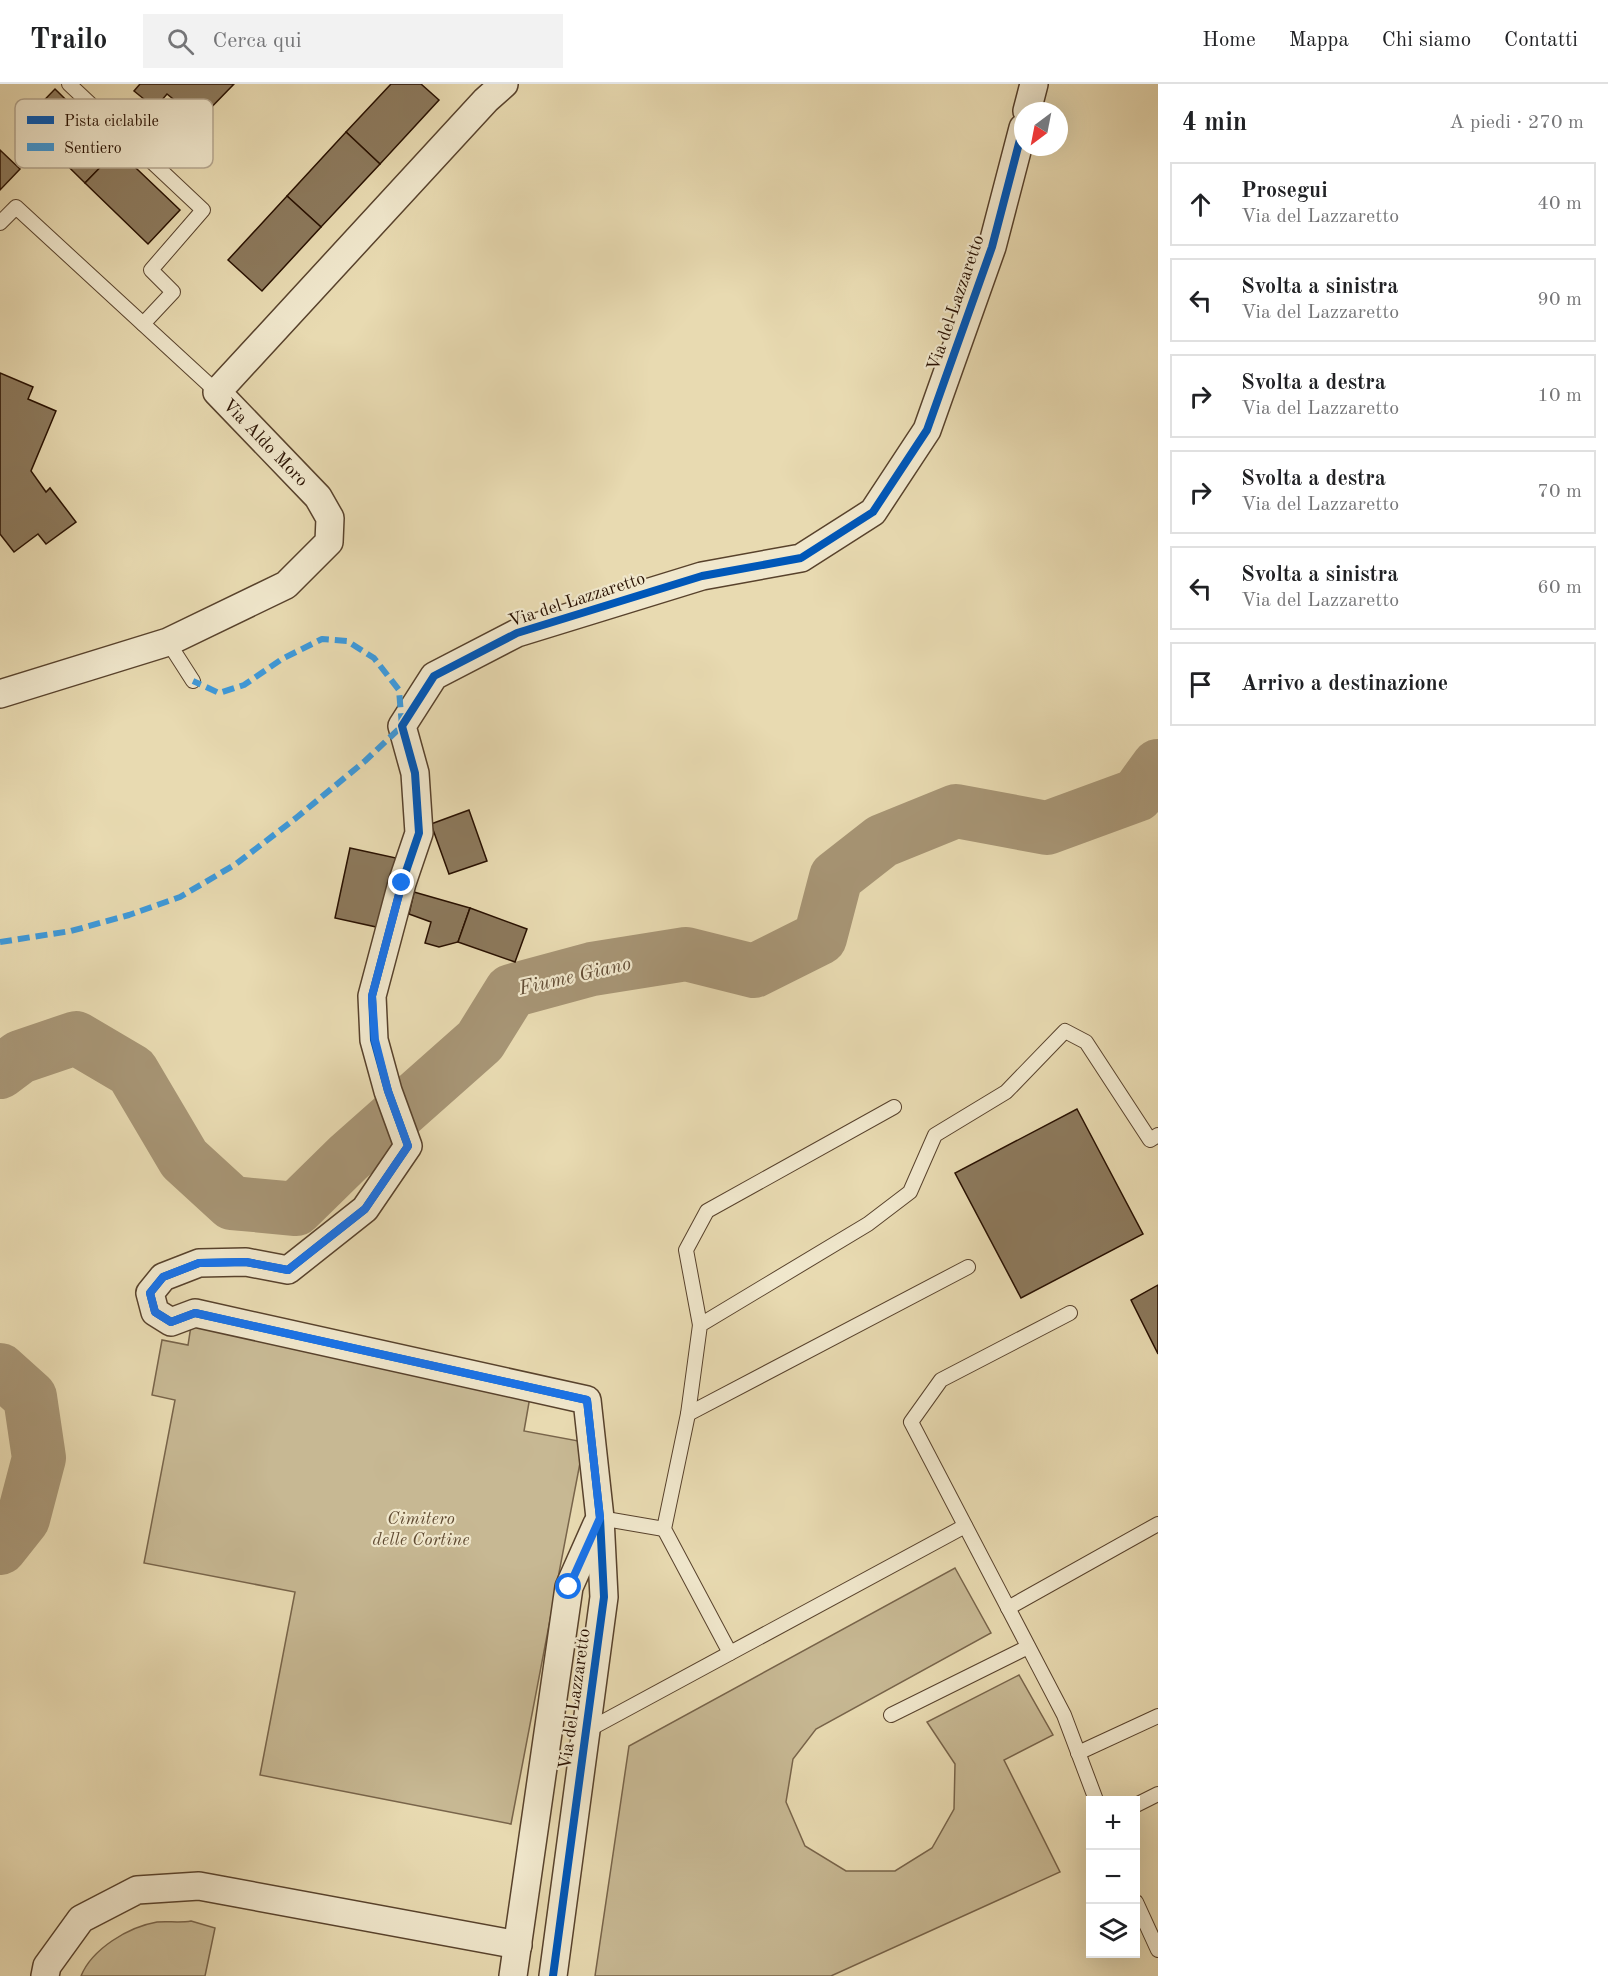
<!DOCTYPE html>
<html lang="it">
<meta charset="utf-8">
<style>
body{margin:0;font-family:"Old Standard TT",serif;background:#f2f2f2;color:#202124}
.controls{position:absolute;right:18px;bottom:18px;display:grid;overflow:hidden;border-radius:0px;box-shadow:0 6px 24px #0002}
.controls button{width:54px;height:54px;display:grid;place-items:center;padding:0;border:0;border-bottom:2px solid #e0e0e0;background:#fff;color:#202124;font:30px sans-serif}
.compass{position:absolute;left:1014px;top:18px;width:54px;height:54px;border-radius:50%;background:#fff;box-shadow:0 6px 24px #0002;rotate:212deg}
.stop{position:absolute;width:18px;height:18px;margin:-14px;border:4px solid #1a73e8;border-radius:50%;background:#fff}
.stop.end{background:#1a73e8;border-color:#fff;box-shadow:0 2px 6px #0008}
.list{margin:0;padding:0;list-style:none}
h2{display:flex;justify-content:space-between;align-items:center;height:78px;margin:0;padding:0 24px;font-size:26px}
h2 small{font-size:20px;font-weight:400;color:#757577}
.list li{display:grid;grid-template-columns:39px 1fr auto;gap:18px;align-items:center;box-sizing:border-box;height:84px;margin:0 12px 12px;padding:0 12px;border:2px solid #e0e0e0;border-radius:0px}
.list b{display:block;font-size:22px;white-space:nowrap}
.list p{margin:0;font-size:20px;white-space:nowrap;color:#757577}
.list em{font-size:20px;font-style:normal;color:#757577}
.icon{flex:none;width:33px;height:33px;fill:none;stroke:currentColor;stroke-width:2;stroke-linecap:round;stroke-linejoin:round}
.map{position:relative;flex:none;width:1158px;height:1892px;overflow:hidden}
header{display:flex;align-items:center;gap:36px;box-sizing:border-box;height:84px;padding:0 30px;background:#fff;border-bottom:2px solid #e0e0e0}
header strong{font-size:28px}
nav{display:flex;gap:33px;margin-inline-start:auto;font-size:21px}
.search{width:420px;height:54px;background:#f2f2f2;display:flex;align-items:center;gap:15px;box-sizing:border-box;padding:0 21px;border-radius:0px;color:#757577;font-size:22px}
main{display:flex}
aside{flex:1;background:#fff}
.map>svg:first-child{display:block}
.green{fill:#c7b893;stroke:#78644a;stroke-width:1.5}
.lines{fill:none;stroke-linecap:round;stroke-linejoin:round}
.river{stroke:#a79575;stroke-width:54}
.building{fill:#8c795c;stroke:#281000;stroke-width:1.5}
.service-casing{stroke:#58422c;stroke-width:16}
.minor-casing{stroke:#58422c;stroke-width:30}
.service{stroke:#f0e7cc;stroke-width:14}
.minor{stroke:#f0e7cc;stroke-width:27}
.quiet{stroke:#3d9adc;stroke-width:6;stroke-dasharray:12 6;stroke-linecap:butt}
.cycleway-casing{stroke:#f0e7cc;stroke-width:11}
.cycleway{stroke:#0057b8;stroke-width:8}
.route{stroke:#1a73e8;stroke-width:8}
.labels{text-anchor:middle;dominant-baseline:central;stroke-width:4.5;stroke-linejoin:round;paint-order:stroke}
.street-label{font-size:18px;fill:#281000;stroke:#f0e7cc}
.park-label{font-size:18px;font-style:italic;fill:#604b33;stroke:#f0e7cc}
.water-label{font-size:20px;font-style:italic;fill:#614c35;stroke:#f0e7cc}
.key{fill:#f0e7cc;stroke:#b4a68f;stroke-width:1.5}
.key-label{font-size:16px;fill:#281000}
</style>
<header>
<strong>Trailo</strong>
<div class="search"><svg class="icon" aria-label="search" viewBox="0 0 24 24"><circle cx="10" cy="10" r="6"/><path d="M15 15l6 6"/></svg>Cerca qui</div>
<nav><a>Home</a><a>Mappa</a><a>Chi siamo</a><a>Contatti</a></nav>
</header>
<main>
<div class="map">
<svg width="1158" height="1892" viewBox="0 0 1158 1892">
<rect width="100%" height="100%" fill="#e8dab1"/>
<filter id="stains"><feTurbulence type="fractalNoise" baseFrequency=".00333" numOctaves="4"/><feColorMatrix values="0 0 0 0 .2 0 0 0 0 .09 0 0 0 0 .02 0 0 0 .5 -.17"/></filter>
<radialGradient id="worn" r=".72"><stop offset=".6" stop-color="#630" stop-opacity="0"/><stop offset="1" stop-color="#630" stop-opacity=".3"/></radialGradient>
<g class="green">
<polygon points="191,1242 531,1307 524,1347 584,1358 511,1740 260,1691 295,1508 144,1479 175,1316 152,1311 162,1256 188,1261"/>
<polygon points="955,1484 991,1549 816,1645 793,1675 786,1718 805,1762 846,1787 895,1787 932,1764 954,1725 955,1680 927,1638 1019,1591 1053,1651 1004,1676 1060,1788 831,1892 595,1892 629,1662"/>
<path d="M 191,1837 L 215,1844 L 205,1892 L 81,1892 C 92,1865 128,1843 157,1838 C 168,1837 180,1839 191,1837 Z"/>
</g>
<g class="lines">
<g class="river">
<polyline points="0,988 20,973 76,954 132,987 184,1075 232,1119 296,1125 348,1074 480,957 511,907 592,885 686,870 754,887 820,854 836,793 882,757 956,727 1047,744 1137,711 1158,682"/>
<polyline points="0,1286 30,1313 39,1374 23,1435 0,1464"/>
</g>
</g>
<g class="building">
<polygon points="140,0 234,0 199,36 167,10 155,24 134,7"/>
<polygon points="391,0 421,0 439,16 380,80 346,48"/>
<polygon points="55,5 117,66 85,99 23,38"/>
<polygon points="346,48 380,80 321,143 287,112"/>
<polygon points="0,66 20,85 0,106"/>
<polygon points="117,66 180,126 148,160 85,99"/>
<polygon points="287,112 321,143 262,207 228,176"/>
<polygon points="0,289 33,303 28,315 56,327 31,387 46,408 50,404 76,438 46,460 38,450 14,468 0,450"/>
<polygon points="469,726 487,777 449,790 431,740"/>
<polygon points="350,764 396,774 381,844 335,834"/>
<polygon points="414,808 470,824 458,858 439,863 425,859 431,838 409,830"/>
<polygon points="470,824 527,845 515,878 458,858"/>
<polygon points="1077,1025 1143,1150 1021,1214 955,1089"/>
<polygon points="1158,1201 1158,1270 1131,1216"/>
</g>
<g class="lines">
<defs>
<g id="service">
<polyline points="69,0 203,126 151,186 173,208 143,240"/>
<polyline points="0,139 16,123 217,308"/>
<polyline points="168,558 193,597"/>
<polyline points="1070,1229 941,1296 911,1338 1064,1631 1096,1716"/>
<polyline points="700,1241 686,1166 707,1127 894,1023"/>
<polyline points="688,1330 968,1183"/>
<polyline points="600,1434 664,1445"/>
<polyline points="1008,1524 1158,1440"/>
<polyline points="730,1569 664,1445 688,1330 700,1241 868,1140 910,1108 935,1051 1006,1008 1065,947 1086,958 1150,1056 1158,1051"/>
<polyline points="891,1631 1028,1563"/>
<polyline points="586,1647 965,1442"/>
<polyline points="1078,1669 1158,1632"/>
<polyline points="1136,1721 1158,1710"/>
<polyline points="1136,1818 1158,1866"/>
</g>
<g id="minor">
<polyline points="1027,27 1034,0"/>
<polyline points="0,610 168,558 286,501 329,458 330,434 318,413 217,308 486,16 504,0"/>
<polyline points="45,1892 47,1882 81,1835 137,1806 199,1802 518,1861"/>
<polyline points="513,1892 569,1503 597,1440"/>
<polyline points="553,1892 604,1513 600,1434 587,1316 195,1229 171,1238 155,1228 150,1209 163,1193 199,1179 246,1178 288,1186 365,1125 408,1062 388,1007 374,956 372,912 402,799 419,749 415,689 402,642 434,592 517,549 702,492 801,474 873,428 927,346 992,163 1023,44"/>
</g>
</defs>
<use href="#service" class="service-casing"/>
<use href="#minor" class="minor-casing"/>
<use href="#service" class="service"/>
<use href="#minor" class="minor"/>
<polyline class="quiet" points="0,858 71,847 129,831 180,813 236,780 296,734 365,677 402,642 399,606 374,574 347,557 322,555 282,575 244,601 219,609 193,597"/>
<defs>
<polyline id="cycleway" points="553,1892 604,1513 600,1434 587,1316 195,1229 171,1238 155,1228 150,1209 163,1193 199,1179 246,1178 288,1186 365,1125 408,1062 388,1007 374,956 372,912 402,799 419,749 415,689 402,642 434,592 517,549 702,492 801,474 873,428 927,346 992,163 1023,44"/>
</defs>
<use href="#cycleway" class="cycleway-casing"/>
<use href="#cycleway" class="cycleway"/>
</g>
<g class="lines">
<polyline class="route" points="402,799 372,912 375,956 388,1007 408,1062 365,1125 288,1186 246,1178 199,1179 163,1193 150,1209 155,1228 171,1238 195,1229 587,1316 600,1434 569,1503"/>
</g>
<g class="labels">
<g class="street-label">
<text transform="translate(956 219) rotate(-71)">Via del Lazzaretto</text>
<text transform="translate(265 359) rotate(46)">Via Aldo Moro</text>
<text transform="translate(577 516) rotate(-18)">Via del Lazzaretto</text>
<text transform="translate(575 1615) rotate(-82)">Via del Lazzaretto</text>
</g>
<g class="park-label">
<text x="421" y="1435">Cimitero<tspan x="421" dy="21">delle Cortine</tspan></text>
</g>
<g class="water-label">
<text transform="translate(575 893) rotate(-13)">Fiume Giano</text>
</g>
</g>
<rect x="15" y="15" width="198" height="69" rx="9" class="key"/>
<rect x="27" y="32" width="27" height="8" fill="#0057b8"/>
<rect x="27" y="59" width="27" height="8" fill="#3d9adc"/>
<g class="key-label">
<text x="64" y="42">Pista ciclabile</text>
<text x="64" y="69">Sentiero</text>
</g>
<rect width="100%" height="100%" filter="url(#stains)"/>
<rect width="100%" height="100%" fill="url(#worn)"/>
</svg>
<div class="controls">
<button>+</button>
<button>−</button>
<button><svg class="icon" aria-label="layers" viewBox="0 0 24 24"><path d="M12 4l9 5-9 5-9-5zM3 14l9 5 9-5"/></svg></button>
</div>
<svg class="compass" viewBox="-18 -18 36 36"><path d="M0-13l5 13h-10z" fill="#e53935"/><path d="M0 13l5-13h-10z" fill="#757577"/></svg>
<div class="stop" style="left:569px;top:1503px"></div>
<div class="stop end" style="left:402px;top:799px"></div>
</div>
<aside>
<h2>4 min<small>A piedi · 270 m</small></h2>
<ul class="list">
<li><svg class="icon" aria-label="ahead" viewBox="0 0 24 24"><path d="M12 20V5M6 11l6-6 6 6"/></svg><div><b>Prosegui</b><p>Via del Lazzaretto</p></div><em>40 m</em></li>
<li><svg class="icon" aria-label="left" viewBox="0 0 24 24"><path d="M17 20v-9H6M10 6l-5 5 5 5"/></svg><div><b>Svolta a sinistra</b><p>Via del Lazzaretto</p></div><em>90 m</em></li>
<li><svg class="icon" aria-label="right" viewBox="0 0 24 24"><path d="M7 20v-9h11M14 6l5 5-5 5"/></svg><div><b>Svolta a destra</b><p>Via del Lazzaretto</p></div><em>10 m</em></li>
<li><svg class="icon" aria-label="right" viewBox="0 0 24 24"><path d="M7 20v-9h11M14 6l5 5-5 5"/></svg><div><b>Svolta a destra</b><p>Via del Lazzaretto</p></div><em>70 m</em></li>
<li><svg class="icon" aria-label="left" viewBox="0 0 24 24"><path d="M17 20v-9H6M10 6l-5 5 5 5"/></svg><div><b>Svolta a sinistra</b><p>Via del Lazzaretto</p></div><em>60 m</em></li>
<li><svg class="icon" aria-label="arrive" viewBox="0 0 24 24"><path d="M6 21V4h12l-3 4 3 4H6"/></svg><div><b>Arrivo a destinazione</b></div></li>
</ul>
</aside>
</main>
